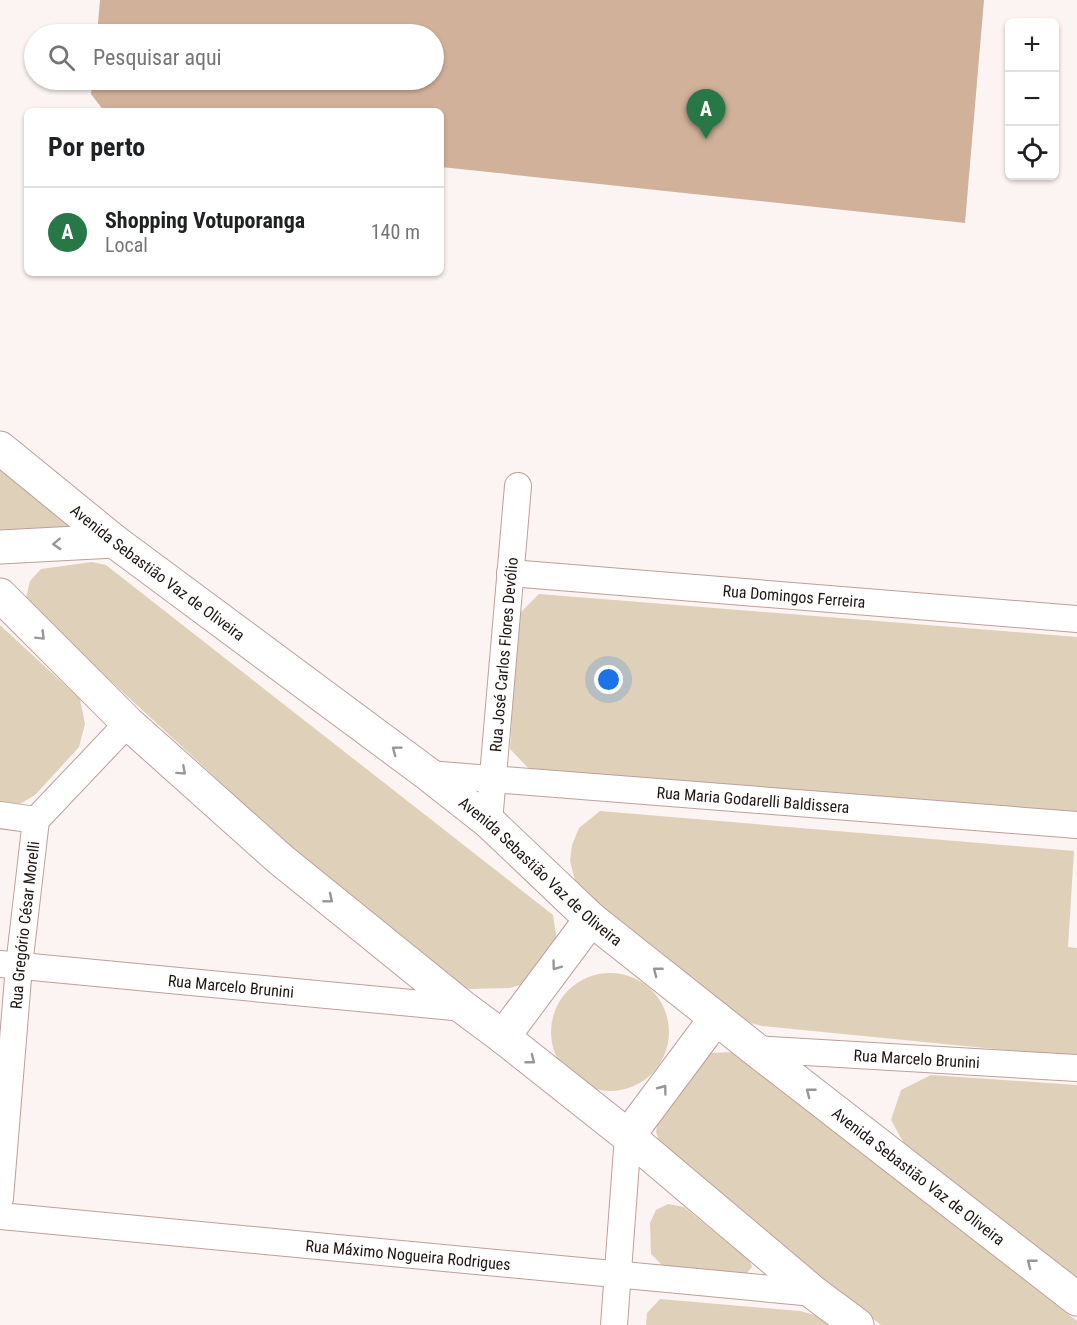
<!DOCTYPE html>
<html lang="pt">
<meta charset="utf-8">
<style>
body{margin:0;font-family:"Roboto Condensed",sans-serif;background:#f2f2f2;color:#202124}
.controls{position:absolute;right:18px;top:18px;display:grid;overflow:hidden;border-radius:9px;box-shadow:0 2px 4px #0004}
.controls button{width:54px;height:54px;display:grid;place-items:center;padding:0;border:0;border-bottom:2px solid #e0e0e0;background:#fff;color:#202124;font:30px sans-serif}
.you{position:absolute;left:609px;top:680px;width:21px;height:21px;margin:-15px;border:4px solid #fff;border-radius:50%;background:#1a73e8;box-shadow:0 0 0 9px #1a73e833}
.badge{display:grid;place-items:center;width:39px;height:39px;border-radius:50%;background:#277747;color:#fff;font-size:20px;font-weight:700}
.pin{position:absolute;translate:-50% -50px;filter:drop-shadow(0 2px 3px #0008)}
.pin::after{content:'';position:absolute;top:32px;width:21px;height:18px;background:inherit;clip-path:polygon(0 0,100% 0,50% 100%)}
.list{margin:0;padding:0;list-style:none}
h2{display:flex;justify-content:space-between;align-items:center;height:78px;margin:0;padding:0 24px;font-size:26px}
h2 small{font-size:20px;font-weight:400;color:#757577}
.list li{display:grid;grid-template-columns:39px 1fr auto;gap:18px;align-items:center;box-sizing:border-box;height:90px;padding:0 24px;border-top:2px solid #e0e0e0}
.list b{display:block;font-size:22px;white-space:nowrap}
.list p{margin:0;font-size:20px;white-space:nowrap;color:#757577}
.list em{font-size:20px;font-style:normal;color:#757577}
.icon{flex:none;width:33px;height:33px;fill:none;stroke:currentColor;stroke-width:2;stroke-linecap:round;stroke-linejoin:round}
.map{position:relative;flex:none;width:1077px;height:1325px;overflow:hidden}
.search{position:absolute;background:#fff;box-shadow:0 2px 4px #0004;left:24px;top:24px;width:420px;height:66px;display:flex;align-items:center;gap:15px;box-sizing:border-box;padding:0 21px;border-radius:33px;color:#757577;font-size:22px}
.panel{position:absolute;background:#fff;box-shadow:0 2px 4px #0004;left:24px;top:108px;width:420px;height:168px;border-radius:9px}
.map>svg:first-child{display:block}
.green{fill:#dfd1b9}
.building{fill:#d2b19a}
.lines{fill:none;stroke-linecap:round;stroke-linejoin:round}
.street-casing{stroke:#be9f99;stroke-width:28}
.secondary-casing{stroke:#be9f99;stroke-width:35}
.street{stroke:#fff;stroke-width:26}
.secondary{stroke:#fff;stroke-width:33}
.oneway{stroke:#9b9695}
.labels{text-anchor:middle;dominant-baseline:central;stroke-width:5;stroke-linejoin:round;paint-order:stroke}
.street-label{font-size:16px;fill:#211614;stroke:#fff}
</style>
<div class="map">
<svg width="1077" height="1325" viewBox="0 0 1077 1325">
<rect width="100%" height="100%" fill="#fbf4f3"/>
<g class="green">
<polygon points="0,464 68,519 67,530 0,535"/>
<polygon points="92,562 106,565 553,915 557,942 534,981 510,988 470,989 443,981 293,849 25,602 30,581 41,569"/>
<polygon points="539,594 1077,637 1077,813 532,772 510,749 518,615"/>
<polygon points="0,625 80,699 85,724 79,747 35,795 15,807 0,805"/>
<polygon points="600,811 1074,851 1068,947 1077,948 1077,1057 762,1026 743,1021 577,888 570,861 572,845 579,828"/>
<circle cx="610" cy="1032" r="59"/>
<polygon points="733,1052 1077,1321 1077,1325 881,1325 664,1155 656,1132 658,1120 698,1060 711,1053"/>
<polygon points="931,1075 1077,1085 1077,1285 911,1156 891,1120 901,1090"/>
<polygon points="668,1204 684,1207 750,1261 752,1267 747,1273 739,1274 662,1265 651,1254 650,1223 656,1210"/>
<polygon points="660,1299 800,1311 822,1317 832,1325 646,1325 647,1313"/>
</g>
<polygon class="building" points="100,0 984,0 965,223 441,167 441,111 104,111 91,94 93,80 434,80 434,34 97,34"/>
<g class="lines">
<defs>
<g id="street">
<path id="s1" d="M 510,573 L 1077,619"/>
<path id="s2" d="M 428,774 L 1077,825"/>
<polyline points="0,815 36,820"/>
<path id="s3" d="M 489,822 L 518,486"/>
<path id="s4" d="M 0,964 L 464,1008"/>
<path id="s5" d="M 755,1049 L 1077,1068"/>
<path id="s6" d="M 0,1198 L 19,966 L 36,820 L 128,723"/>
<path id="s7" d="M 0,1216 L 814,1293"/>
<polyline points="614,1325 628,1136"/>
</g>
<g id="secondary">
<path id="s8" d="M 0,448 L 114,541 L 428,774 L 489,822 L 591,919 L 755,1049 L 1077,1299"/>
<polyline points="0,547 114,541"/>
<polyline points="0,595 128,723 280,859 464,1008 503,1037 628,1136 814,1293 857,1325"/>
<polyline points="503,1037 591,919"/>
<polyline points="628,1136 716,1018"/>
</g>
</defs>
<use href="#street" class="street-casing"/>
<use href="#secondary" class="secondary-casing"/>
<use href="#street" class="street"/>
<use href="#secondary" class="secondary"/>
</g>
<defs><path id="oneway-chevron" d="M-2-3.5L2.5 0L-2 3.5" fill="none" stroke-width="1.6" stroke-linecap="round" stroke-linejoin="round" transform="scale(1.5)"/></defs>
<g class="oneway">
<use href="#oneway-chevron" transform="translate(57 544) rotate(177)"/>
<use href="#oneway-chevron" transform="translate(41 636) rotate(45)"/>
<use href="#oneway-chevron" transform="translate(396 750) rotate(-143)"/>
<use href="#oneway-chevron" transform="translate(182 771) rotate(42)"/>
<use href="#oneway-chevron" transform="translate(329 899) rotate(39)"/>
<use href="#oneway-chevron" transform="translate(556 966) rotate(126)"/>
<use href="#oneway-chevron" transform="translate(657 971) rotate(-142)"/>
<use href="#oneway-chevron" transform="translate(531 1060) rotate(38)"/>
<use href="#oneway-chevron" transform="translate(663 1089) rotate(-53)"/>
<use href="#oneway-chevron" transform="translate(810 1092) rotate(-142)"/>
<use href="#oneway-chevron" transform="translate(1031 1263) rotate(-142)"/>
</g>
<g class="labels">
<g class="street-label">
<text stroke="none"><textPath href="#s8" startOffset="201">Avenida Sebastião Vaz de Oliveira</textPath></text>
<text stroke="none"><textPath href="#s1" startOffset="285">Rua Domingos Ferreira</textPath></text>
<text stroke="none"><textPath href="#s3" startOffset="168">Rua José Carlos Flores Devólio</textPath></text>
<text stroke="none"><textPath href="#s2" startOffset="326">Rua Maria Godarelli Baldissera</textPath></text>
<text stroke="none"><textPath href="#s8" startOffset="687">Avenida Sebastião Vaz de Oliveira</textPath></text>
<text stroke="none"><textPath href="#s6" startOffset="274">Rua Gregório César Morelli</textPath></text>
<text stroke="none"><textPath href="#s4" startOffset="232">Rua Marcelo Brunini</textPath></text>
<text stroke="none"><textPath href="#s5" startOffset="162">Rua Marcelo Brunini</textPath></text>
<text stroke="none"><textPath href="#s8" startOffset="1173">Avenida Sebastião Vaz de Oliveira</textPath></text>
<text stroke="none"><textPath href="#s7" startOffset="410">Rua Máximo Nogueira Rodrigues</textPath></text>
</g>
</g>
</svg>
<div class="controls">
<button>+</button>
<button>−</button>
<button><svg class="icon" aria-label="locate" viewBox="0 0 24 24"><circle cx="12" cy="12" r="6"/><path d="M12 2v4M12 18v4M2 12h4M18 12h4"/></svg></button>
</div>
<div class="you"></div>
<div class="pin badge" style="left:706px;top:139px">A</div>
<div class="search"><svg class="icon" aria-label="search" viewBox="0 0 24 24"><circle cx="10" cy="10" r="6"/><path d="M15 15l6 6"/></svg>Pesquisar aqui</div>
<section class="panel">
<h2>Por perto<small></small></h2>
<ul class="list">
<li><span class="badge">A</span><div><b>Shopping Votuporanga</b><p>Local</p></div><em>140 m</em></li>
</ul>
</section>
</div>
